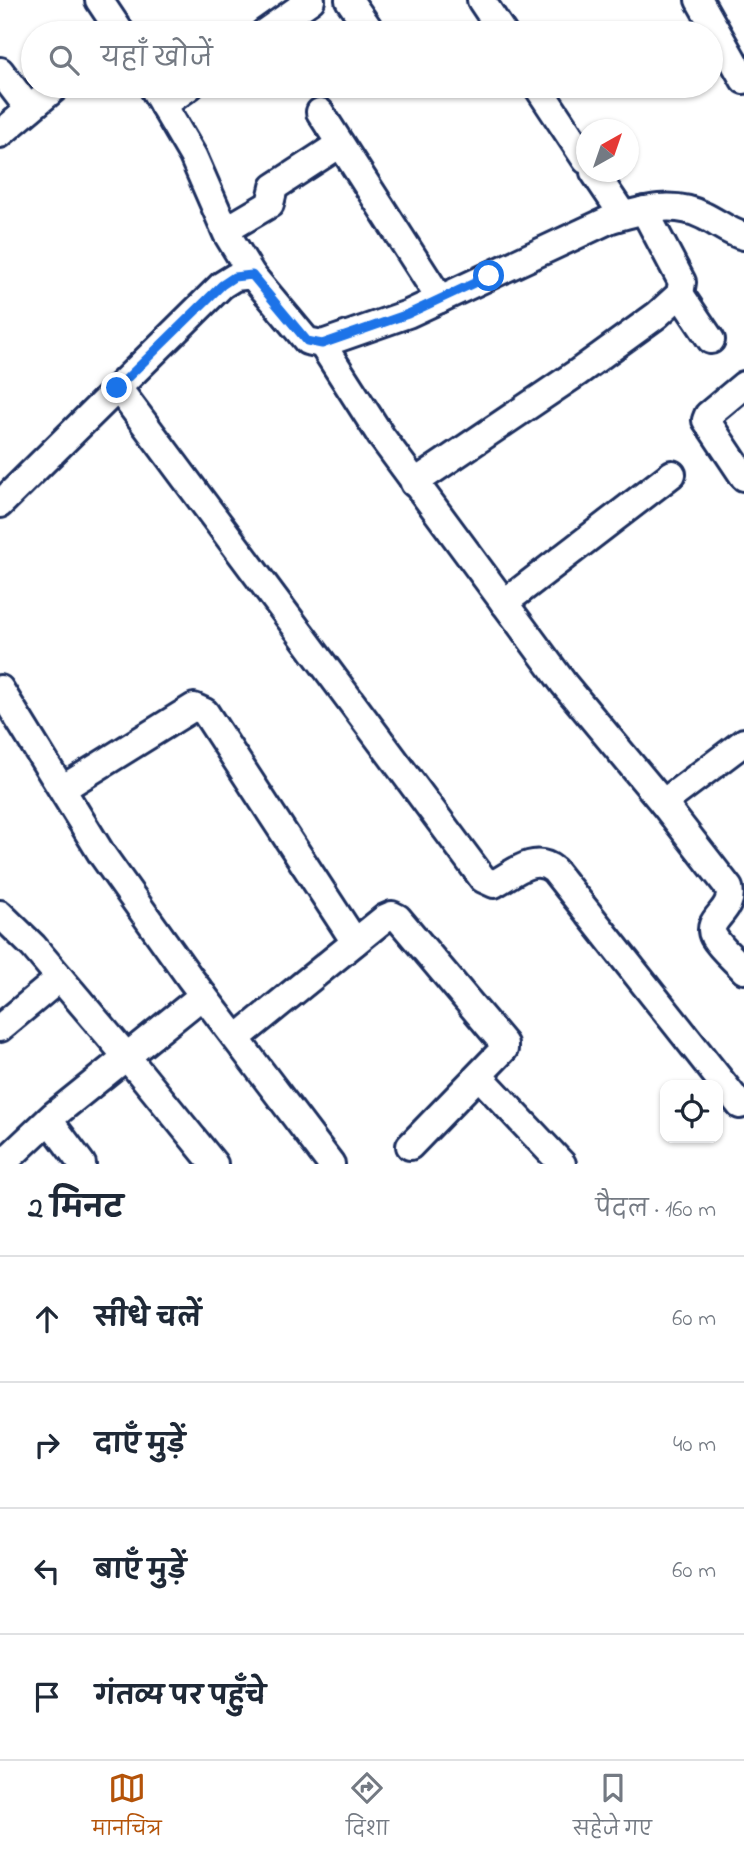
<!DOCTYPE html>
<html lang="hi">
<meta charset="utf-8">
<style>
body{margin:0;font-family:"Indie Flower","Playpen Sans Deva",sans-serif;background:#f2f2f3;color:#1f2937}
.controls{position:absolute;right:21px;bottom:21px;display:grid;overflow:hidden;border-radius:14px;box-shadow:0 2px 5px #0004}
.controls button{width:63px;height:63px;display:grid;place-items:center;padding:0;border:0;border-bottom:2px solid #e0e1e3;background:#fff;color:#1f2937;font:35px sans-serif}
.compass{position:absolute;left:576px;top:119px;width:63px;height:63px;border-radius:50%;background:#fff;box-shadow:0 2px 5px #0004;rotate:40deg}
.stop{position:absolute;width:21px;height:21px;margin:-16px;border:5px solid #1a73e8;border-radius:50%;background:#fff}
.stop.end{background:#1a73e8;border-color:#fff;box-shadow:0 2px 7px #0008}
.list{margin:0;padding:0;list-style:none}
h2{display:flex;justify-content:space-between;align-items:center;height:91px;margin:0;padding:0 28px;font-size:30px}
h2 small{font-size:23px;font-weight:400;color:#747a83}
.list li{display:grid;grid-template-columns:46px 1fr auto;gap:21px;align-items:center;box-sizing:border-box;height:126px;padding:0 28px;border-top:2px solid #e0e1e3}
.list b{display:block;font-size:26px;white-space:nowrap}
.list em{font-size:23px;font-style:normal;color:#747a83}
.icon{flex:none;width:38px;height:38px;fill:none;stroke:currentColor;stroke-width:2;stroke-linecap:round;stroke-linejoin:round}
.map{position:relative;flex:none;width:744px;height:1164px;overflow:hidden}
.search{position:absolute;background:#fff;box-shadow:0 2px 5px #0004;left:21px;right:21px;top:21px;height:77px;display:flex;align-items:center;gap:18px;box-sizing:border-box;padding:0 24px;border-radius:38px;color:#747a83;font-size:26px}
.sheet{height:595px;background:#fff}
nav{display:flex;justify-content:space-around;align-items:center;box-sizing:border-box;height:98px;border-top:2px solid #e0e1e3;background:#fff;font-size:19px;color:#747a83}
nav a{display:grid;justify-items:center;gap:4px}
nav .on{color:#b45309}
.map>svg:first-child{display:block}
.lines{fill:none;stroke-linecap:round;stroke-linejoin:round}
.minor-casing{stroke:#1b2f5e;stroke-width:32}
.minor{stroke:#fff;stroke-width:26}
.route{stroke:#1a73e8;stroke-width:9}
</style>
<div class="map">
<svg width="744" height="1164" viewBox="0 0 744 1164">
<rect width="100%" height="100%" fill="#fff"/>
<filter id="ink" filterUnits="userSpaceOnUse"><feTurbulence type="fractalNoise" baseFrequency=".0143" numOctaves="2"/><feDisplacementMap in="SourceGraphic" scale="14" xChannelSelector="R" yChannelSelector="G"/><feConvolveMatrix kernelMatrix="1 2 1 2 8 2 1 2 1" color-interpolation-filters="sRGB"/></filter>
<g filter="url(#ink)">
<g class="lines">
<defs>
<g id="minor">
<polyline points="99,0 121,33"/>
<polyline points="349,0 372,33"/>
<polyline points="481,0 503,33"/>
<polyline points="699,0 744,80"/>
<polyline points="264,33 311,0"/>
<polyline points="0,71 29,109"/>
<polyline points="152,86 193,156 227,234 252,275"/>
<polyline points="537,86 586,160"/>
<polyline points="163,105 190,86"/>
<polyline points="320,112 440,299"/>
<polyline points="0,134 57,86"/>
<polyline points="594,172 623,215"/>
<polyline points="226,230 270,204 274,187 340,144"/>
<polyline points="680,294 711,340"/>
<path d="M 322,344 L 381,436 L 564,684 L 663,803 L 729,888 C 735,912 704,918 714,937 C 721,949 735,960 744,970"/>
<polyline points="744,385 708,415 706,420 744,477"/>
<path d="M 118,388 L 483,879 L 494,884 C 513,874 534,853 554,870 L 740,1105"/>
<polyline points="414,483 577,373 657,315 680,294 682,282 644,210"/>
<path d="M 0,504 L 222,285 L 235,277 L 252,275 L 307,341 L 322,344 L 408,314 L 611,219 C 642,210 674,200 704,216 C 717,222 730,233 744,236"/>
<polyline points="504,603 672,474"/>
<polyline points="0,689 101,853 190,978 331,1164"/>
<polyline points="62,789 194,707 205,712 355,942"/>
<polyline points="663,803 744,742"/>
<polyline points="0,914 33,946 127,1057 214,1164"/>
<polyline points="0,1028 60,978"/>
<polyline points="237,1038 385,918 392,915 398,918 504,1044 504,1049 410,1146"/>
<polyline points="480,1077 562,1164"/>
<polyline points="49,1120 82,1164"/>
<polyline points="2,1164 54,1115 203,995"/>
</g>
</defs>
<use href="#minor" class="minor-casing"/>
<use href="#minor" class="minor"/>
</g>
</g>
<g class="lines" filter="url(#ink)">
<polyline class="route" points="117,388 222,285 234,277 252,275 307,341 322,344 408,314 489,276"/>
</g>
</svg>
<div class="controls">
<button><svg class="icon" aria-label="locate" viewBox="0 0 24 24"><circle cx="12" cy="12" r="6"/><path d="M12 2v4M12 18v4M2 12h4M18 12h4"/></svg></button>
</div>
<svg class="compass" viewBox="-18 -18 36 36"><path d="M0-13l5 13h-10z" fill="#e53935"/><path d="M0 13l5-13h-10z" fill="#747a83"/></svg>
<div class="stop" style="left:489px;top:276px"></div>
<div class="stop end" style="left:117px;top:388px"></div>
<div class="search"><svg class="icon" aria-label="search" viewBox="0 0 24 24"><circle cx="10" cy="10" r="6"/><path d="M15 15l6 6"/></svg>यहाँ खोजें</div>
</div>
<section class="sheet">
<h2>2 मिनट<small>पैदल · 160 m</small></h2>
<ul class="list">
<li><svg class="icon" aria-label="ahead" viewBox="0 0 24 24"><path d="M12 20V5M6 11l6-6 6 6"/></svg><div><b>सीधे चलें</b></div><em>60 m</em></li>
<li><svg class="icon" aria-label="right" viewBox="0 0 24 24"><path d="M7 20v-9h11M14 6l5 5-5 5"/></svg><div><b>दाएँ मुड़ें</b></div><em>40 m</em></li>
<li><svg class="icon" aria-label="left" viewBox="0 0 24 24"><path d="M17 20v-9H6M10 6l-5 5 5 5"/></svg><div><b>बाएँ मुड़ें</b></div><em>60 m</em></li>
<li><svg class="icon" aria-label="arrive" viewBox="0 0 24 24"><path d="M6 21V4h12l-3 4 3 4H6"/></svg><div><b>गंतव्य पर पहुँचे</b></div></li>
</ul>
</section>
<nav>
<a class="on"><svg class="icon" aria-label="map" viewBox="0 0 24 24"><path d="M3 6l6-2 6 2 6-2v14l-6 2-6-2-6 2zM9 4v14M15 6v14"/></svg>मानचित्र</a>
<a><svg class="icon" aria-label="directions" viewBox="0 0 24 24"><path d="M12 3l9 9-9 9-9-9zM9 14v-3h6M13 9l2 2-2 2"/></svg>दिशा</a>
<a><svg class="icon" aria-label="saved" viewBox="0 0 24 24"><path d="M7 4h10v16l-5-4-5 4z"/></svg>सहेजे गए</a>
</nav>
